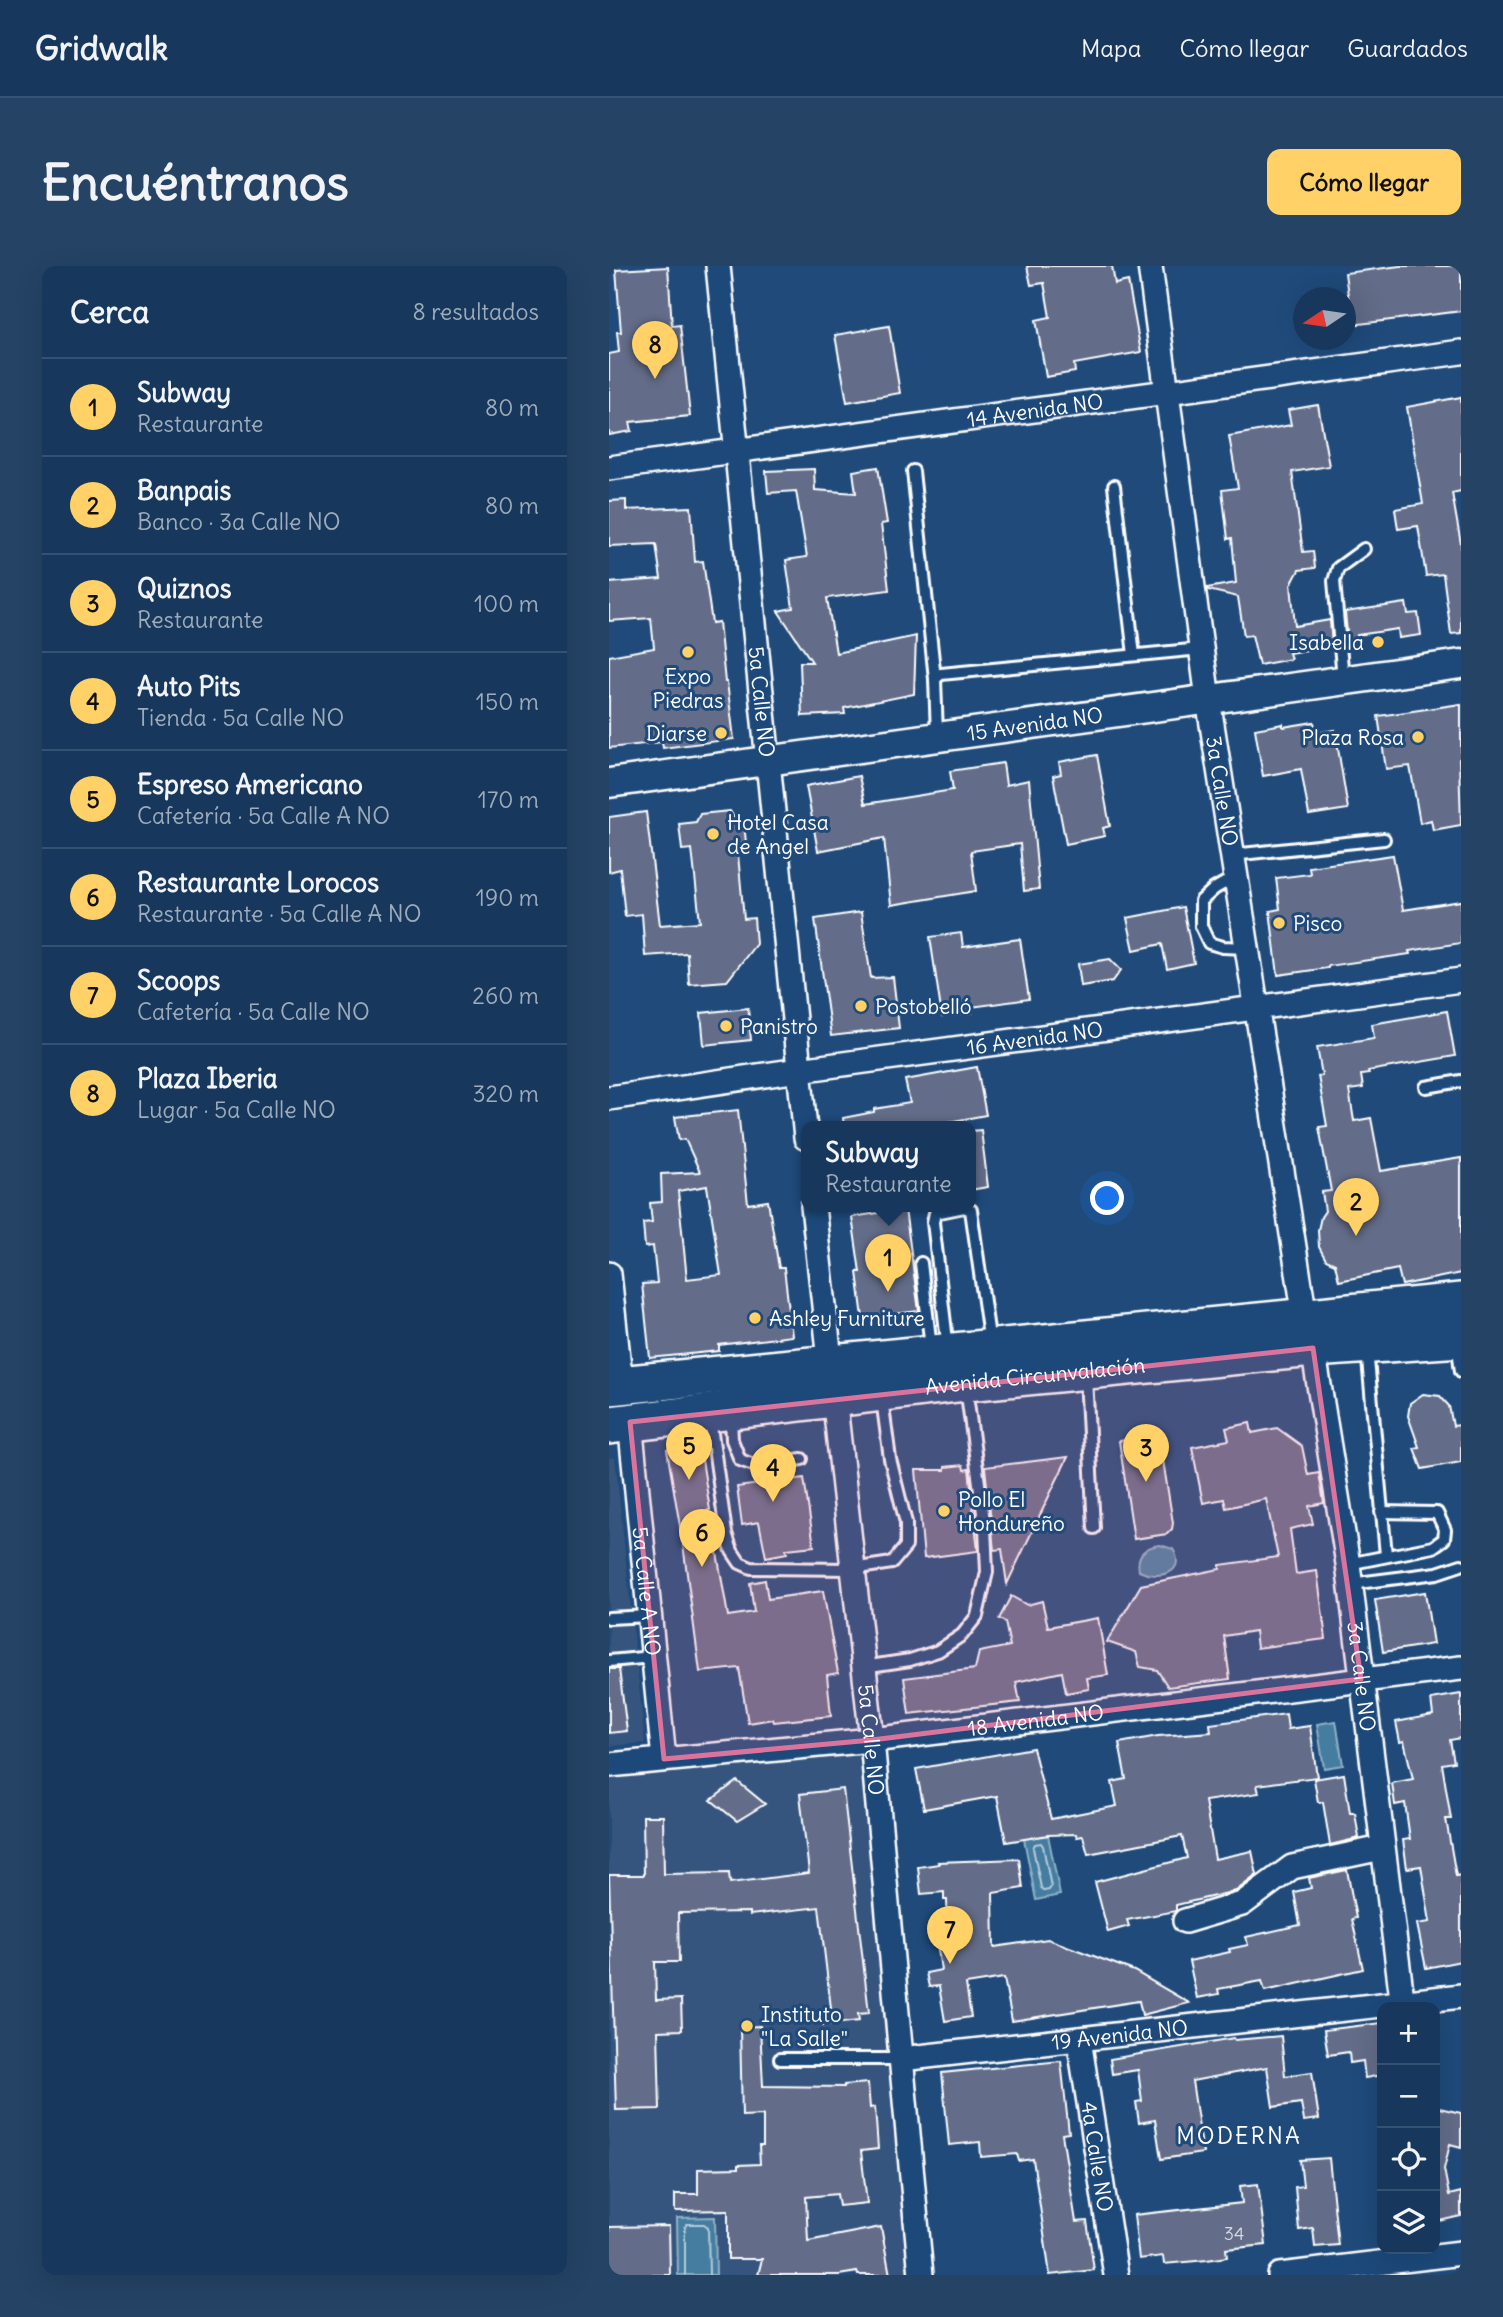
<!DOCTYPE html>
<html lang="es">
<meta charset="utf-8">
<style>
body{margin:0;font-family:Delius,sans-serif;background:#244365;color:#f1f3f6}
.controls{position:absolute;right:21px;bottom:21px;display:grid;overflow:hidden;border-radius:14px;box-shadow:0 7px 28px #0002}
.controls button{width:63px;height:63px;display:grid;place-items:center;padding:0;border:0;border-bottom:2px solid #365272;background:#17385c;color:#f1f3f6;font:35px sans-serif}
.compass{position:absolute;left:684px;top:21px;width:63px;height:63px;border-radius:50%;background:#17385c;box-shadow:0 7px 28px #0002;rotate:257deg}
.you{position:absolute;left:499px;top:933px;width:24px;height:24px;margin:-18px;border:5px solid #fff;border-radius:50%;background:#1a73e8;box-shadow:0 0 0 10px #1a73e833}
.badge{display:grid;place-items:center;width:46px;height:46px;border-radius:50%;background:#ffd166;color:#111;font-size:23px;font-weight:700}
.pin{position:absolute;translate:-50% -58px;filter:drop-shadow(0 2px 4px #0008)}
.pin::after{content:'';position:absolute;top:37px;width:24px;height:21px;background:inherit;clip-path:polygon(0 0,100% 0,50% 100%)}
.popup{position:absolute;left:192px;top:855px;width:175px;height:91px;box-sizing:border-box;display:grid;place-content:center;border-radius:14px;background:#17385c;filter:drop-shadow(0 2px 5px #0005);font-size:23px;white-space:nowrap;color:#9eacbb}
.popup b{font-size:26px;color:#f1f3f6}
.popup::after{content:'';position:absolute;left:50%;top:100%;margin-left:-14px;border:14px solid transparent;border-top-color:#17385c}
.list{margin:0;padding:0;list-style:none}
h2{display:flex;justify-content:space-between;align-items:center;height:91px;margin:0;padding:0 28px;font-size:30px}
h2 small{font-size:23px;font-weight:400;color:#9eacbb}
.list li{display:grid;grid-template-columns:46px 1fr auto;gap:21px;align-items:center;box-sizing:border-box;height:98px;padding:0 28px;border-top:2px solid #365272}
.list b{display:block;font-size:26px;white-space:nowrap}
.list p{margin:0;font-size:23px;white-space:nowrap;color:#9eacbb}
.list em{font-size:23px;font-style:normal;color:#9eacbb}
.icon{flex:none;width:38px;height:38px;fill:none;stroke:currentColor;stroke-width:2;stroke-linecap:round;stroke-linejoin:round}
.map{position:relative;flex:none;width:852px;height:2009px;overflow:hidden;border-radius:14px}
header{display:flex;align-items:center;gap:42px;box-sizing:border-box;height:98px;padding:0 35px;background:#17385c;border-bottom:2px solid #365272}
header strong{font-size:33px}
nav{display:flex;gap:38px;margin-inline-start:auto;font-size:24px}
.intro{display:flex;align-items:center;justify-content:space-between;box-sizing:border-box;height:168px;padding:0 42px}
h1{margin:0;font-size:49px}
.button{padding:18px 32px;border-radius:14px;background:#ffd166;color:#111;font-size:24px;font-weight:700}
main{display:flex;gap:42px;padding:0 42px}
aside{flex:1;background:#17385c;border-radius:14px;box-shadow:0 7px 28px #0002}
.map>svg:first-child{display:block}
.built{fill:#34547e}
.water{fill:#457da0;stroke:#8fb1c6;stroke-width:2}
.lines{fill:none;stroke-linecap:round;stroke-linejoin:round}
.shore{stroke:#b5cbd9;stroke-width:2}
.building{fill:#646c88;stroke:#fff;stroke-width:2;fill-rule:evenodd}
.service-casing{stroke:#fff;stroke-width:16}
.minor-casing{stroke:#fff;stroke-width:28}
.tertiary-casing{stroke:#fff;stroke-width:33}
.trunk-casing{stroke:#fff;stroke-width:42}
.service{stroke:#1f4a7a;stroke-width:10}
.minor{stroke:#1f4a7a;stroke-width:23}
.tertiary{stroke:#1f4a7a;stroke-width:28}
.trunk{stroke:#1f4a7a;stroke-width:37}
.marked{fill:#da749d;fill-opacity:0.2;stroke:#da749d;stroke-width:5;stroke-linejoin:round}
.poi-dot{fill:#ffd166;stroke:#1f4a7a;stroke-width:2.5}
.labels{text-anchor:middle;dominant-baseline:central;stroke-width:6;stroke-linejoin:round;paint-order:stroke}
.number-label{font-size:18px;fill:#d8dae1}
.street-label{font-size:21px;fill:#fff;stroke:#1f4a7a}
.poi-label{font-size:21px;fill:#fff;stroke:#1f4a7a;text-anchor:start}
.neighbourhood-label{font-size:23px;letter-spacing:2px;fill:#fff;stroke:#1f4a7a}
</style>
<header>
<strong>Gridwalk</strong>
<nav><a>Mapa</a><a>Cómo llegar</a><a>Guardados</a></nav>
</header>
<div class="intro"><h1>Encuéntranos</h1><a class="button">Cómo llegar</a></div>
<main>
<aside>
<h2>Cerca<small>8 resultados</small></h2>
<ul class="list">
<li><span class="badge">1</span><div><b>Subway</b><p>Restaurante</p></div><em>80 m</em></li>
<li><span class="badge">2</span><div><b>Banpais</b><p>Banco · 3a Calle NO</p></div><em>80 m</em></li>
<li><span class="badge">3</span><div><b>Quiznos</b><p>Restaurante</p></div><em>100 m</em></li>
<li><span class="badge">4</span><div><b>Auto Pits</b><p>Tienda · 5a Calle NO</p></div><em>150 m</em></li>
<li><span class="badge">5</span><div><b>Espreso Americano</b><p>Cafetería · 5a Calle A NO</p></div><em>170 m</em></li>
<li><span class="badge">6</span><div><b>Restaurante Lorocos</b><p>Restaurante · 5a Calle A NO</p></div><em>190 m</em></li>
<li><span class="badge">7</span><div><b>Scoops</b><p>Cafetería · 5a Calle NO</p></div><em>260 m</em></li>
<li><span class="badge">8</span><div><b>Plaza Iberia</b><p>Lugar · 5a Calle NO</p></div><em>320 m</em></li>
</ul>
</aside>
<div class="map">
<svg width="852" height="2009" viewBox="0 0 852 2009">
<rect width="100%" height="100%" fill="#1f4a7a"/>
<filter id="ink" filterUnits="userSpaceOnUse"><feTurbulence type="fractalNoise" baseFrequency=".0143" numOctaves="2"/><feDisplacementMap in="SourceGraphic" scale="14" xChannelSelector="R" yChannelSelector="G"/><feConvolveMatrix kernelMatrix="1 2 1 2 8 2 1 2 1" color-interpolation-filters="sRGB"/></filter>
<g filter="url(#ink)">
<g class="built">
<polygon points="6,1191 36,1477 0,1480 0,1192"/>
<polygon points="253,1489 299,2009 0,2009 0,1510"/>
</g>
<g class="water">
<path d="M 551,1279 L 564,1283 C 579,1308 548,1314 530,1305 C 527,1289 535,1281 551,1279 Z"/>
<polygon points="727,1455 734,1499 715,1502 708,1458"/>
<polygon points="439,1569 451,1629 427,1634 415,1573"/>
<polygon points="106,1951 107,2009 69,2009 68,1952"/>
</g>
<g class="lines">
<g class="shore">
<polygon points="432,1577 434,1580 442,1621 440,1624 435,1625 432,1622 424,1582 426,1578"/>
<polyline points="76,2009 76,1961 78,1958 95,1958 99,1961 100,2009"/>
</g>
</g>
<g class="building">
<polygon points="418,0 503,0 506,18 519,15 532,86 465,98 466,106 437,111 427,54 441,51 435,17 422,19"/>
<polygon points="791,0 852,0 852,45 743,59 736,7"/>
<polygon points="59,1 63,60 71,59 81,150 21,156 23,165 0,169 0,88 10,86 8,66 12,66 7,4"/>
<polygon points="280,60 291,127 238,136 226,69"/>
<polygon points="852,131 852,225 843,227 852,278 852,367 842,368 834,308 817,310 809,260 789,263 786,243 814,238 798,141"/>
<polygon points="709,139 720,200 683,206 694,286 704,285 706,302 690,304 682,319 686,360 721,354 723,380 680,387 682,393 650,399 643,369 635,370 629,331 599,324 598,322 627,317 623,272 619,273 613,224 629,222 620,170 682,159 679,144"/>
<polygon points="269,201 278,257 272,258 280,324 218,332 227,387 307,370 305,428 235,442 236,448 193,450 191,396 203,396 169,345 184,342 177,294 198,291 187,225 159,227 157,205 205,203 206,224 247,227 244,205"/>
<polygon points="17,234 17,244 82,241 86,296 94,295 103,357 110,356 116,416 118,416 125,473 54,482 53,476 0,482 0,390 45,382 42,352 0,355 0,317 52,313 47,278 0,280 0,235"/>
<polygon points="797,337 799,348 809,347 812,369 790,372 789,363 748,369 749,375 739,377 736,346"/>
<polygon points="852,438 852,492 850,493 852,559 824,564 822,554 811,557 801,500 777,503 769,450"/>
<polygon points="705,456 707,467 726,464 739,543 700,549 692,503 654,510 646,463 674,458 674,461"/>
<polygon points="488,489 501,560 494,562 496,570 457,578 444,510 452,508 450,496"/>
<polygon points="394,497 397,519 420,514 430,623 415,625 411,578 362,585 367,625 282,639 275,572 209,585 197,520 250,510 256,538 344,524 341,505"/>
<polygon points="121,545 129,558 135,557 137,577 128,578 135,653 145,652 147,678 118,715 80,718 78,687 36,690 33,648 16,650 11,603 0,606 0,551 37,546 51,659 91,656 83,583 73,584 70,558 87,556 91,548"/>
<polygon points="784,589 794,644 852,635 852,677 800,685 801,688 719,700 719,702 669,709 661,645 671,643 667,612 701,608 700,601"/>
<polygon points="574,641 585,697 558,703 553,678 525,684 518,652"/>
<polygon points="252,646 262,712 284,711 290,762 222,770 206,653"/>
<polygon points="352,667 354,681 411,673 420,733 362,741 363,747 333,751 321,671"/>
<polygon points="501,693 512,704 504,715 472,720 469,698"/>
<polygon points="139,742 142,774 95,779 92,747"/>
<polygon points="838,745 846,790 759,805 760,808 752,809 754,822 740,824 745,855 762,852 772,905 852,892 852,1007 793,1019 789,1003 730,1015 726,998 717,994 710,981 709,964 712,951 716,945 713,926 722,925 710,861 718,860 709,810 713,809 708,781 765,772 763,758"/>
<polygon points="368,801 377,849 318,860 235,860 234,852 265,846 265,843 301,837 296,814"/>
<path d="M 129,844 L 139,938 L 159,935 L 170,1002 L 175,1002 L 183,1070 L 110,1079 L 110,1085 L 41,1092 L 33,1018 L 48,1017 L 44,980 L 36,981 L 34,957 L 43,956 L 41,937 L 53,936 L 52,908 L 91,906 L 76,873 L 70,874 L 66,851 ZM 98,920 L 112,1009 L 78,1013 L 69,925 Z"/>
<polygon points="372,864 379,921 361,924 361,865"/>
<polygon points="296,943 310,1045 254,1052 248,1006 251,1006 243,951"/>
<polygon points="814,1128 831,1130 840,1140 844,1160 852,1159 852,1196 813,1203 805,1182 810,1181 799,1150 801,1137"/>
<polygon points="641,1157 643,1167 668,1162 693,1180 699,1209 710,1207 715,1237 700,1240 704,1258 681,1263 687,1308 708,1305 717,1373 648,1382 646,1365 615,1370 621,1413 559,1421 548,1404 531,1401 527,1386 498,1376 532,1319 611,1303 611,1299 669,1291 657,1233 617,1242 615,1233 594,1237 583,1181 620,1174 617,1162"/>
<polygon points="550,1169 564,1257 563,1263 558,1268 525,1273 510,1175"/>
<polygon points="90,1175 101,1244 97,1245 101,1276 106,1275 119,1350 145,1346 141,1317 156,1314 159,1333 214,1325 229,1407 218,1409 222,1450 165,1456 164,1453 139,1457 130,1402 91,1406 74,1278 58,1184"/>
<polygon points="459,1191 442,1226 398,1318 393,1283 385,1284 376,1201"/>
<polygon points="354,1199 355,1204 360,1203 369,1285 315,1292 307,1204 336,1204 336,1201"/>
<polygon points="195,1212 205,1280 177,1283 178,1287 157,1291 150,1256 133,1259 128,1221"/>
<polygon points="816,1326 824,1378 774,1386 766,1334"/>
<polygon points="402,1330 418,1339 433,1335 439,1361 489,1352 499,1409 478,1412 480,1423 457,1427 453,1406 407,1416 411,1436 300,1448 295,1412 366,1403 370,1386 401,1380 396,1356 390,1353"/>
<polygon points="0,1403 10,1403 18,1465 0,1467"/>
<polygon points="852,1428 852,1472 841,1474 845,1496 833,1498 842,1553 837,1553 847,1610 852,1609 852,1695 817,1702 808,1658 821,1656 812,1600 798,1602 794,1574 801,1573 796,1537 786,1539 783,1517 804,1513 795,1475 791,1476 787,1456 824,1449 822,1433"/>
<polygon points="677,1448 679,1463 701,1460 708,1511 648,1519 650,1527 596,1535 606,1593 643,1585 648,1609 627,1625 567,1639 567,1645 518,1654 520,1660 499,1666 486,1616 578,1592 573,1570 479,1588 474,1570 468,1571 467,1568 439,1569 397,1576 388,1530 315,1543 307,1503 424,1482 442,1553 508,1540 503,1516 517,1513 510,1477 549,1470 602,1466 601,1458"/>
<polygon points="735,1508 741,1547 746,1547 750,1572 721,1579 714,1536 709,1536 705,1513"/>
<polygon points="128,1515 156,1538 128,1555 102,1534"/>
<polygon points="234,1523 260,1747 249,1748 250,1755 214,1759 212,1744 222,1742 210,1641 141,1649 141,1646 69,1647 70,1696 46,1696 47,1734 72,1733 73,1764 49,1765 51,1843 7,1844 0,1609 35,1609 34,1550 54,1550 55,1608 120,1607 121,1617 200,1607 191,1528"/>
<polygon points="410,1593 414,1622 384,1627 385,1681 439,1673 525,1705 580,1737 533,1749 530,1735 403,1755 395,1712 357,1718 362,1751 336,1755 330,1720 320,1721 317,1707 332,1704 328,1677 339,1675 338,1634 335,1634 335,1626 312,1628 309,1601 330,1598 329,1596"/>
<polygon points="738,1604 747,1652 743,1653 754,1703 656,1725 653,1715 609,1723 610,1728 588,1732 580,1695 621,1686 620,1683 639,1679 637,1671 691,1659 685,1626 702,1622 700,1612"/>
<polygon points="773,1757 773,1809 756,1812 754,1795 741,1797 740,1786 719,1789 715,1764"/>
<polygon points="151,1760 154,1820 235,1821 235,1819 259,1817 261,1842 266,1841 269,1883 252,1885 258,1937 230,1940 228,1928 197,1931 199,1975 272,1961 281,2009 249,2009 248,2006 230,2009 149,2009 153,1993 119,1993 119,1944 66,1945 66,1928 89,1928 89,1903 129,1902 129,1899 151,1898 150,1880 154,1880 154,1849 133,1850 131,1761"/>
<polygon points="672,1770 676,1810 703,1806 710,1853 695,1855 692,1837 664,1841 658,1801 583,1815 594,1887 552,1893 546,1854 530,1857 527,1836 533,1835 529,1804 503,1808 501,1793 625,1772 626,1774"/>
<polygon points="452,1795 460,1867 453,1868 467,1956 478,1955 485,2004 441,2009 424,1893 410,1895 408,1888 372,1891 371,1876 340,1879 333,1807"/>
<polygon points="826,1841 852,1847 852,1881 841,1878 835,1903 840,1929 852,1926 852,1950 826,1956"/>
<polygon points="720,1892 729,1979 706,1981 704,1962 690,1964 686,1921 694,1920 691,1894"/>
<polygon points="649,1918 657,1979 617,1983 618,1991 598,1994 555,1998 554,1990 530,1993 525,1949 633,1937 631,1920"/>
<polygon points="60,1960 61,2009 0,2009 0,1961"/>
</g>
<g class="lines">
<defs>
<g id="service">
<polyline points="304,205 326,413"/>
<polyline points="505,220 525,389"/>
<polyline points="734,412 725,315 729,302 755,283"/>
<polyline points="328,469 326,413 332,408 592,383"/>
<polyline points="623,589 775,573"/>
<polyline points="626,611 605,623 592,635 592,660 600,677 614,681 637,682"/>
<polyline points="817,821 852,815"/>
<polyline points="312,997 322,1081"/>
<polyline points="848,1076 852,1105"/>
<polyline points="339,1083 324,956 326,947 355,941 362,944 381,1078"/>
<polyline points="758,1083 777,1289"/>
<polyline points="477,1111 485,1262"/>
<polyline points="122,1151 123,1174 131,1194 147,1200 193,1193"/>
<polyline points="101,1153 117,1267 123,1285 131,1297 142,1302 243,1303 283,1297 297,1280 297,1257 281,1193 273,1133"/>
<polyline points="739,1298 824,1281 835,1273 836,1264 828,1247 772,1246"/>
<polyline points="741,1318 828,1307 852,1299"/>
<polyline points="0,1352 40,1350"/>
<polyline points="0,1395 44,1391"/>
<polyline points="254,1401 301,1394 329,1385 353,1369 368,1350 378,1306 376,1262 357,1121"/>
<polyline points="171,1793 292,1793"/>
</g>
<g id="minor">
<path id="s1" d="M 109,0 L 197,872"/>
<path id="s2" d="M 541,0 L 599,433 L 696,1051"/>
<path id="s3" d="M 0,202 L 852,86"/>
<path id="s4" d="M 0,832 L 190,804 L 852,714"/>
<path id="s5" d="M 204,940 L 263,1474 L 312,2009"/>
<polyline points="0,1008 12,1119"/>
<path id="s6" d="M 704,1082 L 739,1298 L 794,1741"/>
<path id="s7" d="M 21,1156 L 55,1493"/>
<path id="s8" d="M 0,1499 L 263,1474 L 852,1402"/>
<polyline points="576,1655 633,1638 683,1601 773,1582"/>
<path id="s9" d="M 470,1773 L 507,2009"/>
<path id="s10" d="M 292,1793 L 852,1730"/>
<polyline points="671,2009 852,1987"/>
</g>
<g id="tertiary">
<path id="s11" d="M 0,517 L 852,398"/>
</g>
<g id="trunk">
<polyline points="0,1120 852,1036"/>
<path id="s12" d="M 0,1159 L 357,1116 L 704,1082 L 852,1072"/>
</g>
</defs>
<use href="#service" class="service-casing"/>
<use href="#minor" class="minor-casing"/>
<use href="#tertiary" class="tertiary-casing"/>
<use href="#trunk" class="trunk-casing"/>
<use href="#service" class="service"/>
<use href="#minor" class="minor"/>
<use href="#tertiary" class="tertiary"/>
<use href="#trunk" class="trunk"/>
</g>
</g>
<path class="marked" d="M 704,1082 L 752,1413 L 263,1474 L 55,1493 L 21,1156 Z"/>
<g class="poi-dot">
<circle cx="769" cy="376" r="7"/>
<circle cx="79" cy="386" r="7"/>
<circle cx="112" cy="467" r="7"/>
<circle cx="809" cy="471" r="7"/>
<circle cx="104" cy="568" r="7"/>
<circle cx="670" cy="657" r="7"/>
<circle cx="252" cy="740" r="7"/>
<circle cx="117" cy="760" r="7"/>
<circle cx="146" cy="1052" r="7"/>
<circle cx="335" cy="1245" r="7"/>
<circle cx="138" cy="1760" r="7"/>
</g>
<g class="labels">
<g class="number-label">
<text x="625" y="1967">34</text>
</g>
<g class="street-label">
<text stroke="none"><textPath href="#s3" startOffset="430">14 Avenida NO</textPath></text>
<text stroke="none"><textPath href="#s1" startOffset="438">5a Calle NO</textPath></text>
<text stroke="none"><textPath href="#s11" startOffset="430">15 Avenida NO</textPath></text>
<text stroke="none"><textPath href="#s2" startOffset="530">3a Calle NO</textPath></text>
<text stroke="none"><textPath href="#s4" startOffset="430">16 Avenida NO</textPath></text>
<text stroke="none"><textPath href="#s12" startOffset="429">Avenida Circunvalación</textPath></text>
<text stroke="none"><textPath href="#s7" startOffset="170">5a Calle A NO</textPath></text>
<text stroke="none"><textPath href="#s6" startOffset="332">3a Calle NO</textPath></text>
<text stroke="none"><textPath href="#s8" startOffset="429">18 Avenida NO</textPath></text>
<text stroke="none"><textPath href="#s5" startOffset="537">5a Calle NO</textPath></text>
<text stroke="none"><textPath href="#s10" startOffset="220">19 Avenida NO</textPath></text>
<text stroke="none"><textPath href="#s9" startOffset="119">4a Calle NO</textPath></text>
</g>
<g class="poi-label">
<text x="755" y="376" text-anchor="end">Isabella</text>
<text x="79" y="410" text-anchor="middle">Expo<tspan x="79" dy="24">Piedras</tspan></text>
<text x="98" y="467" text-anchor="end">Diarse</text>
<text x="795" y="471" text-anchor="end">Plaza Rosa</text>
<text x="118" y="556">Hotel Casa<tspan x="118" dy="24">de Angel</tspan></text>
<text x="684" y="657">Pisco</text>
<text x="266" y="740">Postobelló</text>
<text x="131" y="760">Panistro</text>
<text x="160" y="1052">Ashley Furniture</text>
<text x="349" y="1233">Pollo El<tspan x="349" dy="24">Hondureño</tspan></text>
<text x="152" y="1748">Instituto<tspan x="152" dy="24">"La Salle"</tspan></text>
</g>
<g class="neighbourhood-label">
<text x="630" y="1869">MODERNA</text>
</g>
</g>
</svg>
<div class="controls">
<button>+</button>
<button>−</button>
<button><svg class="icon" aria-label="locate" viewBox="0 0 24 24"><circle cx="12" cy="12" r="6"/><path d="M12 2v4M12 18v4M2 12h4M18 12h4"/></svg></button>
<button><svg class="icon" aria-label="layers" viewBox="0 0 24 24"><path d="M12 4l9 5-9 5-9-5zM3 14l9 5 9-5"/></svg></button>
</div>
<svg class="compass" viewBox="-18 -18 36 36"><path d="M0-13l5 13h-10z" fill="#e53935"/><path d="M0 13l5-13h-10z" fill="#9eacbb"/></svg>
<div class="you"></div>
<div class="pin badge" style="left:279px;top:1026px">1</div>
<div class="popup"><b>Subway</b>Restaurante</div>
<div class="pin badge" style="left:747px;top:970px">2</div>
<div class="pin badge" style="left:537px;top:1216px">3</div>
<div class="pin badge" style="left:164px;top:1236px">4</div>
<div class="pin badge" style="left:80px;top:1214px">5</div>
<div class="pin badge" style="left:93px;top:1301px">6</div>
<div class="pin badge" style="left:341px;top:1698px">7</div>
<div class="pin badge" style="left:46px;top:113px">8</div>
</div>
</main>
